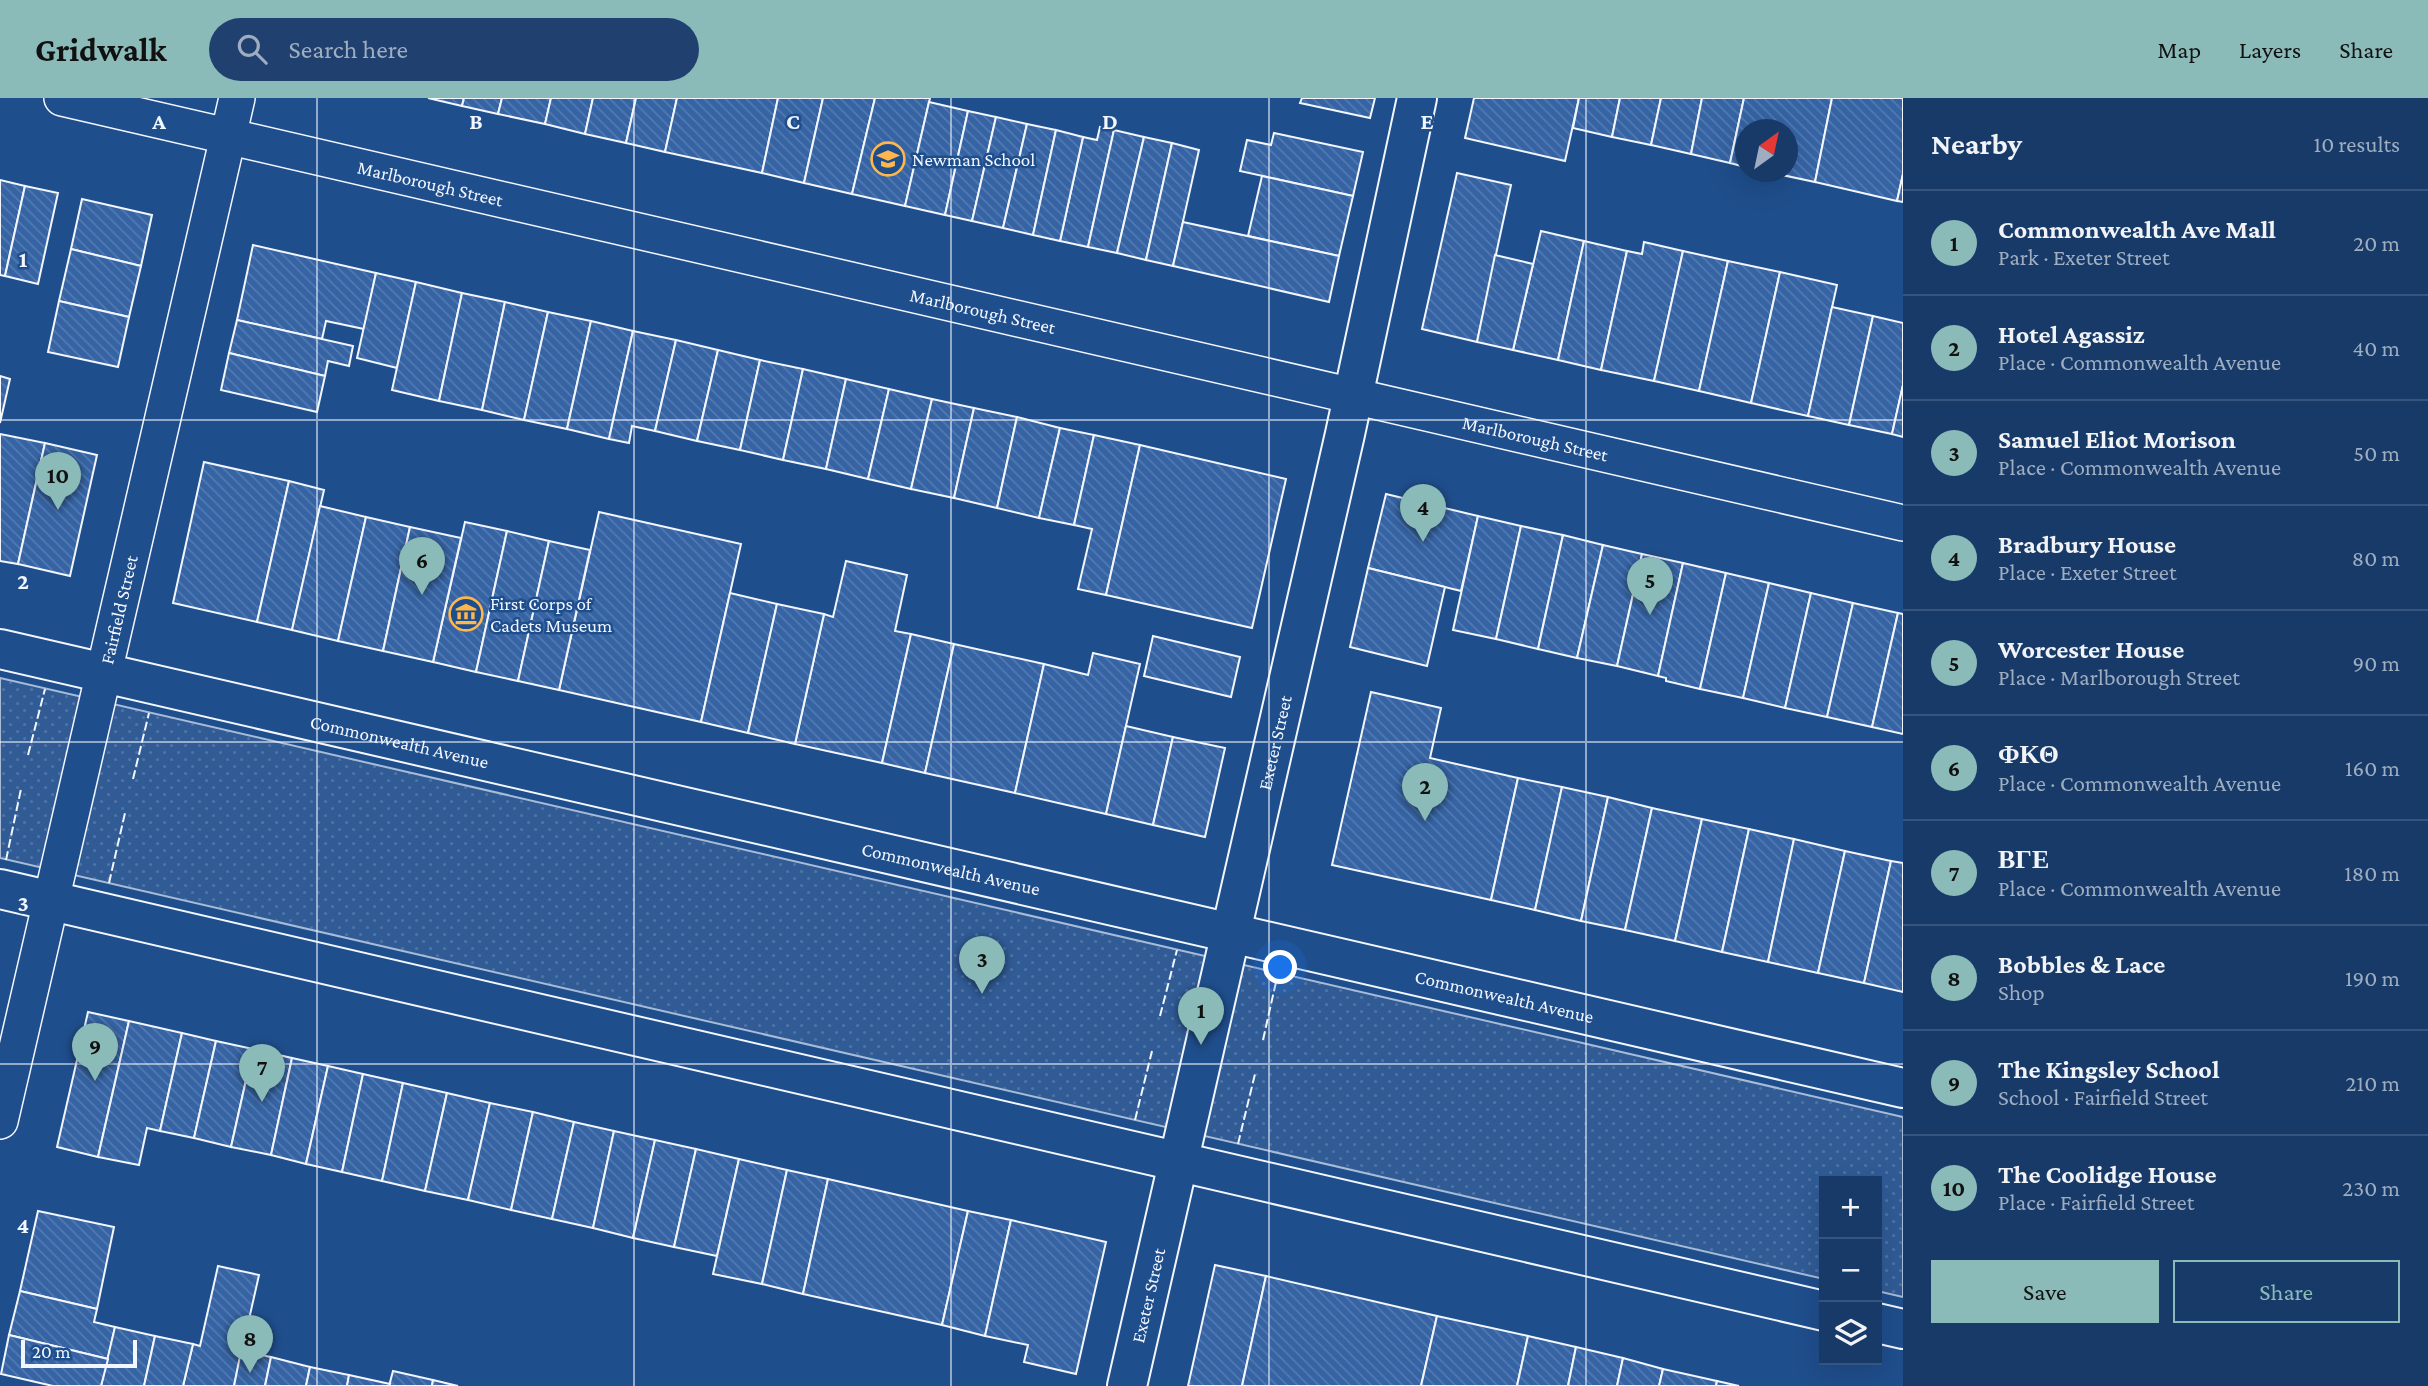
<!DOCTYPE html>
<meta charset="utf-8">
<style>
body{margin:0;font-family:"Crimson Pro",serif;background:#20416f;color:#f1f3f6}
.controls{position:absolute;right:21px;bottom:21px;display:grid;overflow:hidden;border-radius:0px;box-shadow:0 7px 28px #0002}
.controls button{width:63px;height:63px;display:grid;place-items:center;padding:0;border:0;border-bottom:2px solid #36547d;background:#173a69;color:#f1f3f6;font:35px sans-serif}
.compass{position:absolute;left:1735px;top:21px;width:63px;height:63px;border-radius:50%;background:#173a69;box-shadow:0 7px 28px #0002;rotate:33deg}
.scale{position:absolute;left:21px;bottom:18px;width:116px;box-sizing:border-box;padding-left:7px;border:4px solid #f2f6ff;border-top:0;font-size:19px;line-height:24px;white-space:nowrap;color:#f2f6ff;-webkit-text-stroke:5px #1f4e8c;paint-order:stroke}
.you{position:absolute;left:1281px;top:870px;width:24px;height:24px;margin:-18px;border:5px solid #fff;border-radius:50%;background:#1a73e8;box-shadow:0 0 0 10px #1a73e833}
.badge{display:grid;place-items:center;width:46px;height:46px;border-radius:50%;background:#8bbbb9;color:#111;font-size:23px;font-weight:700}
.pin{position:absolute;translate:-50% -58px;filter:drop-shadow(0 2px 4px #0008)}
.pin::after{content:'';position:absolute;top:37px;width:24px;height:21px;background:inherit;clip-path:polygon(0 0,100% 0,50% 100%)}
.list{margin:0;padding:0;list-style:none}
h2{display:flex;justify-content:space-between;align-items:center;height:91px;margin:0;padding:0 28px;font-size:30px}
h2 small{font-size:23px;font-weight:400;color:#9eadc0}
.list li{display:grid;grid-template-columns:46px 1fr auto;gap:21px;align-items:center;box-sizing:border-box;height:105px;padding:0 28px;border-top:2px solid #36547d}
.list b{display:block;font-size:26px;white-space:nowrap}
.list p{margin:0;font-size:23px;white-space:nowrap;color:#9eadc0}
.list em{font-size:23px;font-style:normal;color:#9eadc0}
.actions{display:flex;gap:14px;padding:21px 28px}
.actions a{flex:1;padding:16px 0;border:2px solid #8bbbb9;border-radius:0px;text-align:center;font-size:24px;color:#8bbbb9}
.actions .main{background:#8bbbb9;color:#111}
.icon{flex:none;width:38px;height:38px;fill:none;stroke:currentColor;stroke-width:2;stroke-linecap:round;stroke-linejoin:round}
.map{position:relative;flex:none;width:1903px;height:1288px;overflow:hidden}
header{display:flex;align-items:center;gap:42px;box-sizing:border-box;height:98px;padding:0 35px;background:#8bbbb9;color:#111}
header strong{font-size:33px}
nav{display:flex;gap:38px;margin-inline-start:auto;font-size:24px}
.search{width:490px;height:63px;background:#20416f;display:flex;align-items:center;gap:18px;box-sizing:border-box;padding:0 24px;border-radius:38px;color:#9eadc0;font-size:26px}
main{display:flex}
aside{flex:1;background:#173a69}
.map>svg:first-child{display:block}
.park{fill:url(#park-dots);stroke:#a8bbd7;stroke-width:2}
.building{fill:url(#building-back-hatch);stroke:#f2f6ff;stroke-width:2}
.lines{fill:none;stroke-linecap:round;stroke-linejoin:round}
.minor-casing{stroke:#f2f6ff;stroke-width:38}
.secondary-casing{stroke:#f2f6ff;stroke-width:42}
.primary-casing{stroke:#f2f6ff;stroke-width:42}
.minor{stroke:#1f4e8c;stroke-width:35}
.secondary{stroke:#1f4e8c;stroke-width:38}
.primary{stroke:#1f4e8c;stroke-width:38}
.fence{stroke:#f2f6ff;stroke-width:2;stroke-dasharray:9 3.5;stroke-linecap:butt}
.grid{fill:none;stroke:#f2f6ff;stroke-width:2;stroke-opacity:0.55}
.labels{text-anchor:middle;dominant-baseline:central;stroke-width:5;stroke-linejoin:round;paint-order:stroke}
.poi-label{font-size:19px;fill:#f2f6ff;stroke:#1f4e8c;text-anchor:start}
.street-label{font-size:19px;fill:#f2f6ff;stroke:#1f4e8c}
.grid-label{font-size:23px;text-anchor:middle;font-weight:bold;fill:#f2f6ff;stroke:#1f4e8c;stroke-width:5;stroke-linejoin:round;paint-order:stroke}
</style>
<header>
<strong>Gridwalk</strong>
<div class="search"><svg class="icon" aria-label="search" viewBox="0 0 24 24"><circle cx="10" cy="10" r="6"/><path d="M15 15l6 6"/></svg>Search here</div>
<nav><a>Map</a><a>Layers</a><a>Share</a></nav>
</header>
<main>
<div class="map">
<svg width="1903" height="1288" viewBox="0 0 1903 1288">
<defs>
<pattern id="park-dots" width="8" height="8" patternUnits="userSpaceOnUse" patternTransform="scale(1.75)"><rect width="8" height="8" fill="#305b95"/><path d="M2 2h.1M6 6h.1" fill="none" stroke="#4e73a5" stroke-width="1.8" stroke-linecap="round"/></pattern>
<pattern id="building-back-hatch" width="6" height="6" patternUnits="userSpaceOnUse" patternTransform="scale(1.75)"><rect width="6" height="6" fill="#3563a3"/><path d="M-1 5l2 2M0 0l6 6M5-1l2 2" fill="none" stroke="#537ab1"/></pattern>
</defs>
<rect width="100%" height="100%" fill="#1f4e8c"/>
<polygon class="park" points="0,580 1903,1019 1903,1199 1877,1193 1877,1083 1824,1083 1824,1181 0,760"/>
<g class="building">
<polygon points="428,0 464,0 462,8"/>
<polygon points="464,0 502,0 498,16 462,8"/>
<polygon points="502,0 551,0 545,26 498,16"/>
<polygon points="551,0 593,0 585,36 545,26"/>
<polygon points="593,0 636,0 626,45 585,36"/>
<polygon points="636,0 677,0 665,54 626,45"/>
<polygon points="677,0 778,0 762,75 665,54"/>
<polygon points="778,0 823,0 804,85 762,75"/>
<polygon points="823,0 875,0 852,96 804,85"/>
<polygon points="875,0 930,0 905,108 852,96"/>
<polygon points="1302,0 1375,0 1370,20 1300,5"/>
<polygon points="1474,0 1579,0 1565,63 1465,40"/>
<polygon points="1579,0 1620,0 1612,39 1573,30"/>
<polygon points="1620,0 1661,0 1651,47 1612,39"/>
<polygon points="1661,0 1702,0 1691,56 1651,47"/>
<polygon points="1702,0 1744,0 1730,65 1691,56"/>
<polygon points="1744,0 1832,0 1815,84 1768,74 1787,74 1787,32 1745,32 1745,69 1730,65"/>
<polygon points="1832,0 1903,0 1903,76 1897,103 1815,84"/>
<polygon points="929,4 968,13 945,117 905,108"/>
<polygon points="968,13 996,19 972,123 945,117"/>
<polygon points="996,19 1027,26 1003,130 972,123"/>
<polygon points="1027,26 1056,32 1033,137 1003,130"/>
<polygon points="1100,29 1114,32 1088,149 1060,143 1083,39 1097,42"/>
<polygon points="1056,32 1083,39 1060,143 1033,137"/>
<polygon points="1114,32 1144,39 1117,155 1088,149"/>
<polygon points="1274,35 1363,54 1353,98 1240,73 1247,42 1271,47"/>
<polygon points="1144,39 1172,45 1146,162 1117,155"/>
<polygon points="1172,45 1199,52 1173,168 1146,162"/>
<polygon points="1457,75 1511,87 1477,244 1422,231"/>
<polygon points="1903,76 1903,104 1897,103"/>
<polygon points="1262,78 1353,98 1339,158 1248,138"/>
<polygon points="0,82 25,88 5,178 0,177"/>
<polygon points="25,88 58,95 38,186 5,178"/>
<polygon points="82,101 152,117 141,168 71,151"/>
<polygon points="1183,124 1339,158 1329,204 1173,168"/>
<polygon points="1541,133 1584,143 1558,262 1513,252"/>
<polygon points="1584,143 1627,153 1601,272 1558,262"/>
<polygon points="1644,144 1683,153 1654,283 1601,272 1627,153 1642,156"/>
<polygon points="253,147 376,175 364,231 326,223 322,241 237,222"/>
<polygon points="71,151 141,168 129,219 59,203"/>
<polygon points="1683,153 1728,163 1699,293 1654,283"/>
<polygon points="1495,157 1533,166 1513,252 1477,244"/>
<polygon points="1728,163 1780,174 1751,305 1699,293"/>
<polygon points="1780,174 1837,187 1808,318 1751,305"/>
<polygon points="376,175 416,184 397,270 357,260"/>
<polygon points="416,184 462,195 439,303 392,292"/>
<polygon points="462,195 505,204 482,312 439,303"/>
<polygon points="59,203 129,219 118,269 48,254"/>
<polygon points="505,204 548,214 524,322 482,312"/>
<polygon points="1832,209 1873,218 1849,327 1808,318"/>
<polygon points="548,214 591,223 567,331 524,322"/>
<polygon points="1873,218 1903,225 1903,287 1892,336 1849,327"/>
<polygon points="237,222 353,248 349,268 328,263 325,278 229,255"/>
<polygon points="591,223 633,233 609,341 567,331"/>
<polygon points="633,233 676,242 655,333 632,328 629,345 609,341"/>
<polygon points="676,242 718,252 697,343 655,333"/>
<polygon points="718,252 760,262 740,352 697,343"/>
<polygon points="229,255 325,278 317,314 221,292"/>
<polygon points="760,262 803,271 783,362 740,352"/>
<polygon points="803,271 846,281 826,371 783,362"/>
<polygon points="0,278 10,281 0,325"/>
<polygon points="846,281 889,291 868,381 826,371"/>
<polygon points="1903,287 1903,339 1892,336"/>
<polygon points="889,291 932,301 911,391 868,381"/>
<polygon points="932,301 974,310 954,400 911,391"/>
<polygon points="974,310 1017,319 997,410 954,400"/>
<polygon points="1017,319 1060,330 1039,420 997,410"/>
<polygon points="1060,330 1094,337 1074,427 1039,420"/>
<polygon points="0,336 45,345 18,466 0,463"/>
<polygon points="1094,337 1140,347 1106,497 1078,491 1092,431 1074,427"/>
<polygon points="45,345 97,357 70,478 18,466"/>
<polygon points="1140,347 1286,381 1252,530 1106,497"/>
<polygon points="204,364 289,383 257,524 173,505"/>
<polygon points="289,383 324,392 292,532 257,524"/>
<polygon points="1386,396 1478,418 1461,493 1368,470"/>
<polygon points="320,408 366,419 338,543 292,532"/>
<polygon points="599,414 741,446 701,624 559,592"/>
<polygon points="1478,418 1521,428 1496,541 1453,532"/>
<polygon points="366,419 410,429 383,553 338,543"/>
<polygon points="465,424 507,433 476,574 433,564"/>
<polygon points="1521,428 1563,437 1538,551 1496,541"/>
<polygon points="410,429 461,440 433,564 383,553"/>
<polygon points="507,433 549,443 518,583 476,574"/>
<polygon points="1563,437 1603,447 1577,560 1538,551"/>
<polygon points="549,443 590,452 559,592 518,583"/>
<polygon points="1603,447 1642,456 1617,568 1577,560"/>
<polygon points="1642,456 1683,465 1658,578 1617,568"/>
<polygon points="846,463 907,477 895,533 911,536 882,665 795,646 824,516 833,519"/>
<polygon points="1683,465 1726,475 1700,591 1666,583 1666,580 1658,578"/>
<polygon points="1368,470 1445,489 1427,568 1350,549"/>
<polygon points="1726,475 1769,485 1743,600 1700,591"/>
<polygon points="1769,485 1811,495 1785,610 1743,600"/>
<polygon points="730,495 777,506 748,635 701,624"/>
<polygon points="1811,495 1853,505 1827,619 1785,610"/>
<polygon points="1853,505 1898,515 1872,629 1827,619"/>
<polygon points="777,506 824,516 795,646 748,635"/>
<polygon points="1898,515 1903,516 1903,636 1872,629"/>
<polygon points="911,536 954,546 925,675 882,665"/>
<polygon points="1153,538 1240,559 1231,599 1144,578"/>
<polygon points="954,546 1044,566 1015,695 925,675"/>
<polygon points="1093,555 1140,566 1106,716 1015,695 1044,566 1088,577"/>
<polygon points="1371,594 1441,610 1430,660 1518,680 1491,802 1332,767"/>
<polygon points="1126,628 1173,639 1153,727 1106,716"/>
<polygon points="1173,639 1225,650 1205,739 1153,727"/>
<polygon points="1518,680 1562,689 1535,812 1491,802"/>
<polygon points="1562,689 1608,699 1581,823 1535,812"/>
<polygon points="1608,699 1652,710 1625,832 1581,823"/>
<polygon points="1652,710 1702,721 1675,843 1625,832"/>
<polygon points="1702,721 1749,731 1722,854 1675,843"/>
<polygon points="1749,731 1794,741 1768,864 1722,854"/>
<polygon points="1794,741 1845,753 1818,875 1768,864"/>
<polygon points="1845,753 1891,763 1864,885 1818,875"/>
<polygon points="1891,763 1903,765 1903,894 1864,885"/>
<polygon points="88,914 129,923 98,1059 57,1049"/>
<polygon points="129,923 182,935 160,1033 147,1030 139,1067 98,1059"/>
<polygon points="182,935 216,943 194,1040 160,1033"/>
<polygon points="216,943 253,951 231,1049 194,1040"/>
<polygon points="253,951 292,960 271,1057 231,1049"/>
<polygon points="292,960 328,968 306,1066 271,1057"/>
<polygon points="328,968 363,976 342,1074 306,1066"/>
<polygon points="363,976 403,985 382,1083 342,1074"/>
<polygon points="403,985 447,995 425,1093 382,1083"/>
<polygon points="447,995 490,1005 468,1102 425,1093"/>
<polygon points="490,1005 533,1014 511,1112 468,1102"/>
<polygon points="533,1014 574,1024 552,1121 511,1112"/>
<polygon points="574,1024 614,1033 593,1130 552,1121"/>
<polygon points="614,1033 655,1042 633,1140 593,1130"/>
<polygon points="655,1042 696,1051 674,1149 633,1140"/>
<polygon points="696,1051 739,1061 717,1158 674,1149"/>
<polygon points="739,1061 787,1072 762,1186 713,1176"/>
<polygon points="787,1072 828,1081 803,1196 762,1186"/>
<polygon points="828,1081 968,1113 942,1227 803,1196"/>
<polygon points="38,1113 114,1129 97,1211 20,1193"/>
<polygon points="968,1113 1011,1122 985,1238 942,1227"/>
<polygon points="1011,1122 1106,1144 1076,1276 1024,1264 1028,1247 985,1238"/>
<polygon points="1215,1167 1266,1178 1242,1288 1188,1288"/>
<polygon points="218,1168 259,1177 234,1288 183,1288 193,1246 200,1248"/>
<polygon points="1266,1178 1437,1218 1421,1288 1242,1288"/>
<polygon points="20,1193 97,1211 94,1224 115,1229 108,1261 9,1237"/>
<polygon points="1437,1218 1528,1238 1517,1288 1421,1288"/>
<polygon points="115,1229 155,1238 144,1288 101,1288"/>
<polygon points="9,1237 108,1261 101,1288 53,1288 1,1276"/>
<polygon points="155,1238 193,1246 183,1288 144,1288"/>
<polygon points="1528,1238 1576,1249 1568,1288 1517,1288"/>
<polygon points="1576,1249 1623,1260 1617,1288 1568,1288"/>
<polygon points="241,1253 271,1259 265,1288 234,1288"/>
<polygon points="271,1259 310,1269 306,1288 265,1288"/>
<polygon points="1623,1260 1663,1271 1659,1288 1617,1288"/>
<polygon points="310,1269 349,1277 347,1288 306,1288"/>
<polygon points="1663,1271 1717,1283 1716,1288 1659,1288"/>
<polygon points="393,1273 433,1282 432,1288 389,1288"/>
<polygon points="349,1277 390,1286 389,1288 347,1288"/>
<polygon points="433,1282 458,1288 432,1288"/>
<polygon points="1717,1283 1739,1288 1716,1288"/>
</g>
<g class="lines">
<defs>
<g id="minor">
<path id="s1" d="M 62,0 L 1903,425"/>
<path id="s2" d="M 0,1023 L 237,0"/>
</g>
<g id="secondary">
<path id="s3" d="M 1127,1288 L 1345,336 L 1417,0"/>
</g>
<g id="primary">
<path id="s4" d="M 0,551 L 1903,990"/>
<polyline points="0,791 1824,1213"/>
<polyline points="1877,1225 1903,1231"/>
</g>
</defs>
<use href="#minor" class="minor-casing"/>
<use href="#secondary" class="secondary-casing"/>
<use href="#primary" class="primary-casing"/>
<use href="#minor" class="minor"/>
<use href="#secondary" class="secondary"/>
<use href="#primary" class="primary"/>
<g class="fence">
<polyline points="28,657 45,591"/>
<polyline points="133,681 149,615"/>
<polyline points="6,762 21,691"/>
<polyline points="109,785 125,715"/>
<polyline points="1160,918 1177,852"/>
<polyline points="1263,942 1278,875"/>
<polyline points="1135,1022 1152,953"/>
<polyline points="1238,1046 1255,976"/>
</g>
</g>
<path class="grid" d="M 317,0 L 317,1288M 634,0 L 634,1288M 951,0 L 951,1288M 1269,0 L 1269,1288M 1586,0 L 1586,1288M 0,322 L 1903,322M 0,644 L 1903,644M 0,966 L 1903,966"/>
<defs>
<symbol id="school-ring" viewBox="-11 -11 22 22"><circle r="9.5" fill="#1f4e8c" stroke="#ffb74d" stroke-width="1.5"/><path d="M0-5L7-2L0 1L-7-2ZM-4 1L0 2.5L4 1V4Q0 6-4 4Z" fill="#ffb74d"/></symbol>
<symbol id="museum-ring" viewBox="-11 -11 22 22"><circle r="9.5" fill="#1f4e8c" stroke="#ffb74d" stroke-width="1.5"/><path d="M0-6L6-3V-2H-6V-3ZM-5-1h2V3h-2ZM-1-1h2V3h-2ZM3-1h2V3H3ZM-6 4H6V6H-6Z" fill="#ffb74d"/></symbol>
</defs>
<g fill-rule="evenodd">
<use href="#school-ring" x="869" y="42" width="38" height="38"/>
<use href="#museum-ring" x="447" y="497" width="38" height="38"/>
</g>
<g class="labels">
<g class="poi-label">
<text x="912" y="61">Newman School</text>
<text x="490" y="505">First Corps of<tspan x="490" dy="22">Cadets Museum</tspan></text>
</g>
<g class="street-label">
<text stroke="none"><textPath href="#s1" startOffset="378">Marlborough Street</textPath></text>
<text stroke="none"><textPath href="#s1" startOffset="945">Marlborough Street</textPath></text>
<text stroke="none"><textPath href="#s1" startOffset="1512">Marlborough Street</textPath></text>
<text stroke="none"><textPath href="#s2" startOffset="525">Fairfield Street</textPath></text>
<text stroke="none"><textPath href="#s4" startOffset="410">Commonwealth Avenue</textPath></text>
<text stroke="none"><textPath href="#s3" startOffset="660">Exeter Street</textPath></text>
<text stroke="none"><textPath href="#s4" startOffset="976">Commonwealth Avenue</textPath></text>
<text stroke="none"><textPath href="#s4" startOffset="1544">Commonwealth Avenue</textPath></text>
<text stroke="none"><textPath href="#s3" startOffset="93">Exeter Street</textPath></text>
</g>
</g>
<g class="grid-label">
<text x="159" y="31">A</text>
<text x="476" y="31">B</text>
<text x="793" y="31">C</text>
<text x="1110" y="31">D</text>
<text x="1427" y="31">E</text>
<text x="23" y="169">1</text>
<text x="23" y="491">2</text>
<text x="23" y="813">3</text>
<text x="23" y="1135">4</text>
</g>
</svg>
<div class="controls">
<button>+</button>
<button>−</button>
<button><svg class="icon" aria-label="layers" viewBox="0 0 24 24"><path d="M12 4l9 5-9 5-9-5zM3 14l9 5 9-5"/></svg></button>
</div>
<svg class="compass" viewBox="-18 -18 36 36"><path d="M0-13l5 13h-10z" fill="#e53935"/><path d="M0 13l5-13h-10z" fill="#9eadc0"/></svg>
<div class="scale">20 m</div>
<div class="you"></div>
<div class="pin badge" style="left:1201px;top:947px">1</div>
<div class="pin badge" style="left:1425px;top:723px">2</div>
<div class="pin badge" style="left:982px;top:896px">3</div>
<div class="pin badge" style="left:1423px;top:444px">4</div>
<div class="pin badge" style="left:1650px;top:517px">5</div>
<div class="pin badge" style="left:422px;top:497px">6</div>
<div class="pin badge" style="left:262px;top:1004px">7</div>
<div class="pin badge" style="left:250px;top:1275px">8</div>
<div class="pin badge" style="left:95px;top:983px">9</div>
<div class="pin badge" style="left:58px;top:412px">10</div>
</div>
<aside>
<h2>Nearby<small>10 results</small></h2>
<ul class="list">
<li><span class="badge">1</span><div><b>Commonwealth Ave Mall</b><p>Park · Exeter Street</p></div><em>20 m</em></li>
<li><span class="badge">2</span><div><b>Hotel Agassiz</b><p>Place · Commonwealth Avenue</p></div><em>40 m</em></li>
<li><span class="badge">3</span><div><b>Samuel Eliot Morison</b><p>Place · Commonwealth Avenue</p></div><em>50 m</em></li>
<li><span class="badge">4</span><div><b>Bradbury House</b><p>Place · Exeter Street</p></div><em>80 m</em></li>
<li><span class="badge">5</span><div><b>Worcester House</b><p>Place · Marlborough Street</p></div><em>90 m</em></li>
<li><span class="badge">6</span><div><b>ΦΚΘ</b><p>Place · Commonwealth Avenue</p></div><em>160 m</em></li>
<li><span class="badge">7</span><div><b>ΒΓΕ</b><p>Place · Commonwealth Avenue</p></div><em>180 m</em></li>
<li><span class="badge">8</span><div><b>Bobbles &amp; Lace</b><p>Shop</p></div><em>190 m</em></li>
<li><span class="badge">9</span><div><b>The Kingsley School</b><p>School · Fairfield Street</p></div><em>210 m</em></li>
<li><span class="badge">10</span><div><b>The Coolidge House</b><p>Place · Fairfield Street</p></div><em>230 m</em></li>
</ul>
<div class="actions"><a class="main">Save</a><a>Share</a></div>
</aside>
</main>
